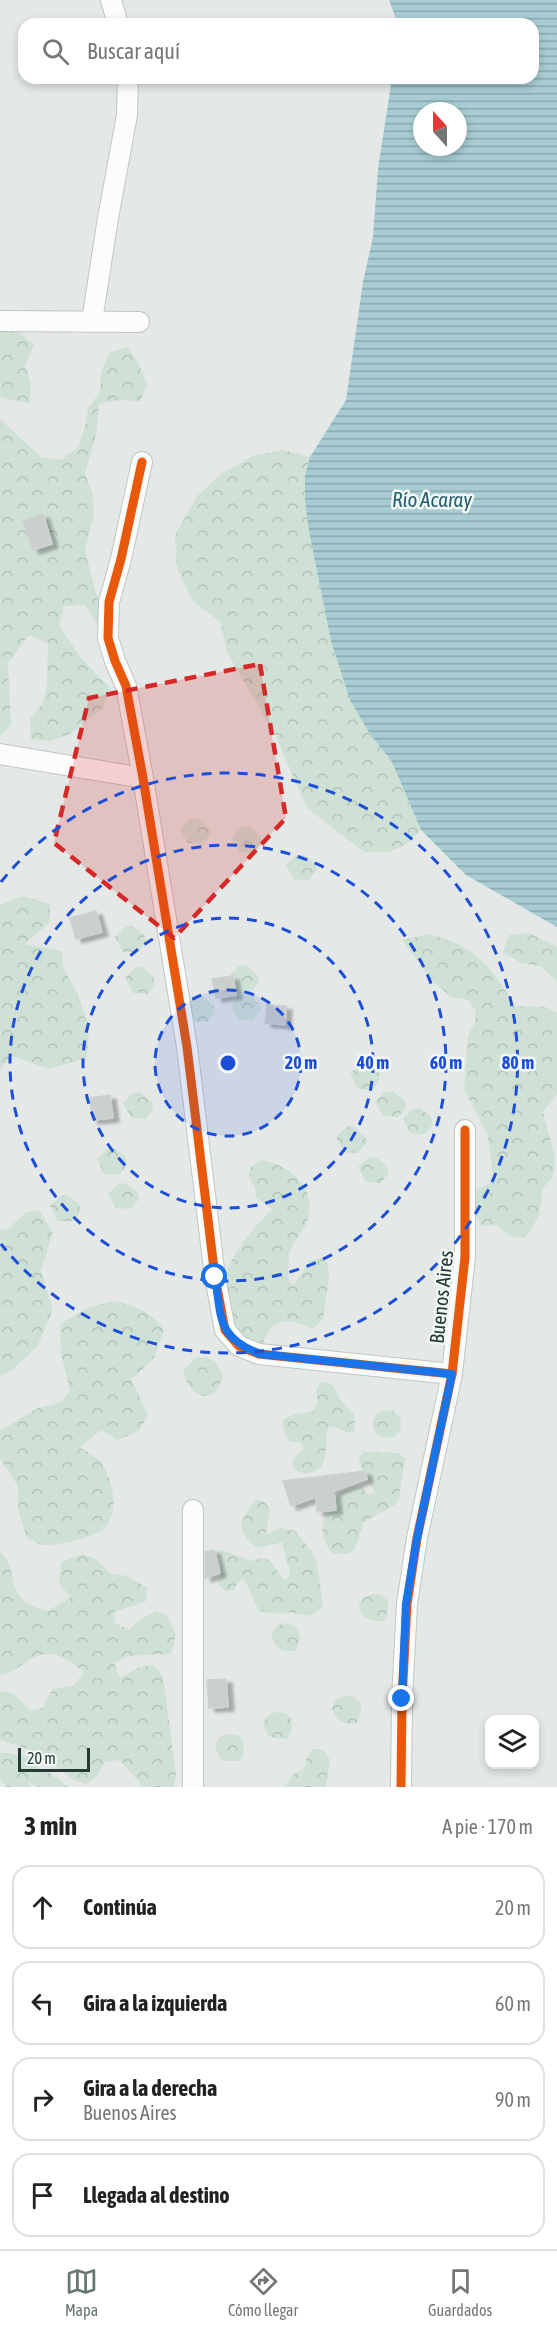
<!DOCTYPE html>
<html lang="es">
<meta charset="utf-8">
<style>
body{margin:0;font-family:"Asap Condensed",sans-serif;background:#f2f2f2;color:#222}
.controls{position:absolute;right:18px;bottom:18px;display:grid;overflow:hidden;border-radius:12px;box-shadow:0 3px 9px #0003}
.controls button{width:54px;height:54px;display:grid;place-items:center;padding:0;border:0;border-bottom:2px solid #e0e0e0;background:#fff;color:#222;font:30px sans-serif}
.compass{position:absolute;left:413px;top:102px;width:54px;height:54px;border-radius:50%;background:#fff;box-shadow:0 3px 9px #0003;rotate:339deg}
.scale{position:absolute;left:18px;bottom:15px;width:72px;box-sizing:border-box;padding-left:6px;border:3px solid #243a35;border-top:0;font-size:16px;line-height:21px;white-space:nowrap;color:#243a35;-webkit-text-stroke:4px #f2f8f5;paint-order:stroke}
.stop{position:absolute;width:18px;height:18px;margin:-14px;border:4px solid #1a73e8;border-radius:50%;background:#fff}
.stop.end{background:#1a73e8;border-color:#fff;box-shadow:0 2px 6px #0008}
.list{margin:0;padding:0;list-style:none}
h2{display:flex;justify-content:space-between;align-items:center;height:78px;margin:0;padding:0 24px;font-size:26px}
h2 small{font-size:20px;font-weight:400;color:#767676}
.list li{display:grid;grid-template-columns:39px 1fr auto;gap:18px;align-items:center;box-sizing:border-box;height:84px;margin:0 12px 12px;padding:0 12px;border:2px solid #e0e0e0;border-radius:18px}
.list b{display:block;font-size:22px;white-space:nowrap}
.list p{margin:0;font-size:20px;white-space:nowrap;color:#767676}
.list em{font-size:20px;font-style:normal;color:#767676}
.icon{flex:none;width:33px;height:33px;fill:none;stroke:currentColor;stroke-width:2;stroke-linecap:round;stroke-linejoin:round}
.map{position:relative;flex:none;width:557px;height:1787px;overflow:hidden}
.search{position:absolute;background:#fff;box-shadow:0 3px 9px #0003;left:18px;right:18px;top:18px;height:66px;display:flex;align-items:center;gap:15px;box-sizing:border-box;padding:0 21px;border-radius:18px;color:#767676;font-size:22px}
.sheet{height:462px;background:#fff}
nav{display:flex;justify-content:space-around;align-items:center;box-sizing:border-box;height:84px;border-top:2px solid #e0e0e0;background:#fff;font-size:16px;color:#767676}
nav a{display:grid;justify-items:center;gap:3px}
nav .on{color:#677773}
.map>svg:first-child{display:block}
.forest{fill:url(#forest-crowns)}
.water{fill:url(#water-rules);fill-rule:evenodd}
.building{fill:#cbd0ce;stroke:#cdd2d0;stroke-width:1.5;filter:url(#shadow)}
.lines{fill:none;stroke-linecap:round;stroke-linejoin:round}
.street-casing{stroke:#c1c6c4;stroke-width:22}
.street{stroke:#fbfcfb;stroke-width:20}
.cycleway-casing{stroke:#f2f8f5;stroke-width:13}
.cycleway{stroke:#e8590c;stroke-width:9}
.route{stroke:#1a73e8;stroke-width:8}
.marked{fill:#d62828;fill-opacity:0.2;stroke:#d62828;stroke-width:4.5;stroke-dasharray:12 8;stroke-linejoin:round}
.ring{fill:none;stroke:#1d4ed8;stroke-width:3;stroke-dasharray:10 8}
.labels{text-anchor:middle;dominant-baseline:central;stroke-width:5;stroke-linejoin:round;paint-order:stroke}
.street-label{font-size:20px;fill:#243a35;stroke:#f2f8f5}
.water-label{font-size:21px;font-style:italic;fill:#236170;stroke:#f2f8f5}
.centre{fill:#1d4ed8;stroke:#f2f8f5;stroke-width:3}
.ring-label{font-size:18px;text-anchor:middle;font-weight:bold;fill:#1d4ed8;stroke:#f2f8f5;stroke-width:5;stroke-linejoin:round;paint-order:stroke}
</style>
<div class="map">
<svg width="557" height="1787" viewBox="0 0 557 1787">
<defs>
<pattern id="forest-crowns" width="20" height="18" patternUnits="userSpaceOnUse" patternTransform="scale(1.5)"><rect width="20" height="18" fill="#cfe1d5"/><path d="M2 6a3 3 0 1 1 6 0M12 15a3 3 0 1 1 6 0" fill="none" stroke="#b2c2b7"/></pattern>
<pattern id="water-rules" width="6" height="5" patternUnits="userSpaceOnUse" patternTransform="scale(1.5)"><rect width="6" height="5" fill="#a8ccd3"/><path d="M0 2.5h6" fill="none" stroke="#89a7ac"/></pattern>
<filter id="shadow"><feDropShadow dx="6" dy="4" stdDeviation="1.5" flood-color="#0004"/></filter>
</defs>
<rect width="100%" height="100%" fill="#e4e9e7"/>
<g class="forest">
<polygon points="18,331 34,345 25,366 31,384 30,404 0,397 0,332"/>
<polygon points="127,347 139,364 147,384 140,402 120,400 99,404 96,435 85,474 92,492 94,513 85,551 95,590 115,640 104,640 96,622 85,605 64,606 59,625 81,658 110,688 103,708 70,734 51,741 31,739 30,719 43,703 47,684 48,643 29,635 8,663 11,725 0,736 0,419 41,457 61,460 78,447 85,427 88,408 100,392 101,372 109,353"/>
<polygon points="283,450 310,457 305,476 305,501 331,641 370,734 392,762 421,830 404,846 388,852 364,852 307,808 276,737 228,654 220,622 192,600 177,568 175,535 198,495 221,474 253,456"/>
<polygon points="197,818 209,827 211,834 203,844 188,843 180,829 190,819"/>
<polygon points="249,826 260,836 262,842 254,853 240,852 232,837 242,827"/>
<polygon points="304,854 315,864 317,870 309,880 294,880 286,865 297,855"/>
<polygon points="23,896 50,904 50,922 25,944 62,951 63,968 78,994 89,1028 87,1058 49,1069 12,1056 0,1069 0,905"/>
<polygon points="132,926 144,935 146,942 138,952 123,952 115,937 125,927"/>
<polygon points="529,933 557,947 557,981 540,966 521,963 503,952 509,935"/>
<path d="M 428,934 C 436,936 444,938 451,941 C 480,952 501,980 514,1006 L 546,1007 L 557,1013 L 557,1095 L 543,1112 L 555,1158 L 553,1177 L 543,1188 L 539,1216 L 525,1238 L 509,1236 L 497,1225 L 482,1226 L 473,1212 L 472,1192 L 494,1181 L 487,1133 L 464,1090 L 468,1036 L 475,1022 L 476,1011 L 468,1000 L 451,997 L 430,978 L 402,940 Z"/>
<polygon points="246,965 257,975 259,982 251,992 236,991 229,976 239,966"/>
<polygon points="142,967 153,976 155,983 148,994 133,993 125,978 135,968"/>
<polygon points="248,994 259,1003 261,1010 253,1020 239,1020 231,1005 241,995"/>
<polygon points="202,996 213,1005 215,1012 208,1022 192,1022 185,1007 195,997"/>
<polygon points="367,1063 379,1073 380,1079 373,1090 358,1089 350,1074 360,1064"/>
<polygon points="393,1091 404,1100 406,1107 398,1117 383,1116 375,1102 385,1092"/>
<polygon points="140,1092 152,1102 153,1108 146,1119 131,1118 123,1103 133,1093"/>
<polygon points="420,1108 431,1117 433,1124 425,1134 410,1133 403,1119 413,1109"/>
<polygon points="353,1126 365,1136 367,1142 359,1153 344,1152 336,1137 346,1127"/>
<polygon points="114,1148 126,1157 127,1164 120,1175 104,1174 97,1159 107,1149"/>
<polygon points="376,1157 387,1166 389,1172 381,1183 366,1182 358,1167 369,1158"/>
<path d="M 261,1160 C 290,1165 318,1187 307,1221 C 304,1231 295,1239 291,1249 C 287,1259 288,1271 289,1281 L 294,1285 L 309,1261 L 321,1258 L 327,1263 L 329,1278 L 323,1319 L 313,1329 C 287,1317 270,1317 262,1348 L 236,1348 C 233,1333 222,1297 223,1283 C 224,1264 257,1222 272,1210 L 256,1197 L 255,1187 L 248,1176 L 251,1167 Z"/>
<polygon points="125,1183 137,1192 139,1199 131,1209 116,1208 108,1194 118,1184"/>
<polygon points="67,1195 79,1204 81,1211 73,1221 58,1221 50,1206 60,1196"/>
<polygon points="39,1210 53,1232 41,1271 53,1310 37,1347 12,1370 0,1376 0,1230 8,1229 26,1212"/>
<path d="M 112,1301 C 137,1306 149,1310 164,1330 L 153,1360 L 131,1379 L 148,1415 L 139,1431 L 117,1440 L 101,1430 L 80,1447 C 87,1452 97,1457 102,1464 C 113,1482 121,1514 102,1530 C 92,1538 57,1546 44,1545 C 38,1545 32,1540 27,1538 L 18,1510 L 18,1486 L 0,1459 L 0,1431 L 38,1408 L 60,1403 L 70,1391 L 61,1354 L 60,1324 L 87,1308 Z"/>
<path d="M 207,1357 L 215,1362 L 223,1375 C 216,1408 189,1398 183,1371 L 195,1358 Z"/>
<path d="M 320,1382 L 330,1383 C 335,1388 337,1394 341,1400 C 351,1414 357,1409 354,1431 L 347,1433 L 334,1426 L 328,1428 C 324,1444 331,1471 308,1473 C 301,1474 295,1471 292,1465 L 294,1458 L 304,1449 L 301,1443 L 289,1441 L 284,1431 L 283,1420 L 293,1414 L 312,1412 L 318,1402 L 316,1391 Z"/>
<circle cx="387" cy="1424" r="14"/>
<path d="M 364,1452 L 399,1453 L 405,1459 L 400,1489 L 400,1496 L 395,1505 L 364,1522 L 355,1549 L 348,1554 L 333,1554 C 325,1545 319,1531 325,1518 C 326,1515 329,1513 330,1510 C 335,1494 344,1488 362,1487 L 368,1495 L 375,1493 L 361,1468 L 359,1457 Z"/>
<path d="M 255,1500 L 263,1501 L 270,1508 L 266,1534 L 269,1534 L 280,1528 L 295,1531 L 313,1553 L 317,1563 L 323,1605 L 316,1613 L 308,1616 L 292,1612 L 280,1614 L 259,1611 L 244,1578 L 239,1581 L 234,1590 L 225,1591 L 218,1584 L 221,1561 L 214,1550 L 225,1551 L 251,1561 L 262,1558 L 269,1560 L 285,1581 L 290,1574 L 282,1542 L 257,1548 C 235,1531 239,1521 255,1500 Z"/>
<path d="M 0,1551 C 17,1567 8,1584 22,1599 C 28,1605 39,1608 48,1611 L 71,1597 L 59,1584 L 61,1562 L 82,1554 L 96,1559 L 109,1573 L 127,1576 L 147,1588 L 146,1601 L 114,1612 L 115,1623 L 130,1630 L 139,1620 L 156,1611 L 167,1615 L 176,1635 L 171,1654 L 128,1656 L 114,1663 L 120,1678 L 140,1667 L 154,1665 L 163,1677 L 176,1775 L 174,1787 L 140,1787 L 139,1782 L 120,1760 L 105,1762 L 96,1777 L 87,1784 L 74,1780 L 37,1752 L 0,1740 L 0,1691 L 13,1693 L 30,1711 L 42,1708 L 53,1689 L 74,1685 L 84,1672 C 65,1656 47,1646 25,1663 C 15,1670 12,1673 0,1675 Z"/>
<path d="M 373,1594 L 381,1595 L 388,1601 L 388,1610 L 384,1621 C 358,1624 349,1600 373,1594 Z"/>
<path d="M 285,1623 L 293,1625 L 299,1631 L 300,1639 L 296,1651 C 281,1652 276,1649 271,1636 C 274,1628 276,1625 285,1623 Z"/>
<path d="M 346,1696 L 355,1697 L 361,1703 L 361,1711 L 357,1723 C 343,1725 337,1722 332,1708 C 335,1700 338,1698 346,1696 Z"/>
<path d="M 277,1712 L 286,1713 L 291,1719 L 292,1728 L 288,1739 L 272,1738 L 267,1734 L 263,1724 C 266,1716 269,1714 277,1712 Z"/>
<path d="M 229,1734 L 238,1735 L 244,1741 L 243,1755 L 240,1761 L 224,1761 L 219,1757 L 215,1746 C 218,1738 221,1736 229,1734 Z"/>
<polygon points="313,1749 324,1750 330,1760 326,1787 284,1787 294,1774 304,1769 307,1757"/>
<polygon points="0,1753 8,1753 27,1757 38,1768 54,1775 68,1787 39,1787 29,1783 29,1787 7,1787 0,1780"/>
</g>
<path class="water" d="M 389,0 L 557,0 L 557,927 L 466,875 L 421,830 L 392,762 L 370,734 L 350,700 L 331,641 L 309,531 L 305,501 L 305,476 L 310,457 L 346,400 L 363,282 L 373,237 L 378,169 L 392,78 L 533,78 L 533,24 L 398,24 ZM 422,111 L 458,111 L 458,147 L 422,147 Z"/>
<g class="building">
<polygon points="43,514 52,544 33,550 23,521"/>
<polygon points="96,911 102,932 76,939 70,918"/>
<polygon points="233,976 236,995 216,998 212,979"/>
<polygon points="267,1005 286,1006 285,1025 265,1023"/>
<polygon points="110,1095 113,1118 92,1120 90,1098"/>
<polygon points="365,1471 367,1479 334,1491 336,1510 317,1512 316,1497 291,1506 283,1481"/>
<polygon points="214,1550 220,1573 205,1578 205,1552"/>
<polygon points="226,1679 228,1707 209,1708 207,1680"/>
</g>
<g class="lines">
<defs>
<g id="street">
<polyline points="111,0 118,24"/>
<polyline points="0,321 139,322"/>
<polyline points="92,321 108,218 127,115 128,78"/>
<polyline points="142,462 121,559 109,602 108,638 115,661 126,686 143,778 187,1047 215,1277 225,1330 239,1346 259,1354 452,1374"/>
<polyline points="0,754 143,778"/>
<polyline points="193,1787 193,1510"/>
<polyline points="401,1787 402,1699 407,1604 417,1538 452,1374 465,1257 465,1130"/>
</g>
</defs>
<use href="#street" class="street-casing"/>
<use href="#street" class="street"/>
<defs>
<g id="cycleway">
<polyline points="142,462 121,559 109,602 108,638 115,661 126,686 143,778 187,1047 215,1277 225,1330 239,1346 259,1354 452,1374"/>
<polyline points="401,1787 402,1699 407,1604 417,1538 452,1374 465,1257 465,1130"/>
</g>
</defs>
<use href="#cycleway" class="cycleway-casing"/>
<use href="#cycleway" class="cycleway"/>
</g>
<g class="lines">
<path class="route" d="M 215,1277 C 222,1318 216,1337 260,1354 L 452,1374 L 417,1538 L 406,1604 L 402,1699"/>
</g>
<path class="marked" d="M 260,664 L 286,818 L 174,938 L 54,843 L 89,698 Z"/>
<circle cx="228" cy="1063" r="73" fill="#1d4ed8" fill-opacity=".12"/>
<g class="ring">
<circle cx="228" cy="1063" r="73"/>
<circle cx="228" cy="1063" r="145"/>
<circle cx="228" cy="1063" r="218"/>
<path d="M1 882A290 290 0 1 1 1 1244"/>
</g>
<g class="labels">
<g class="street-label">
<text transform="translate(441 1297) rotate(-84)">Buenos Aires</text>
</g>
<g class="water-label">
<text x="432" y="499">Río Acaray</text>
</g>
</g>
<circle cx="228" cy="1063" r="9" class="centre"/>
<g class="ring-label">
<text x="301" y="1069">20 m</text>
<text x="373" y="1069">40 m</text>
<text x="446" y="1069">60 m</text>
<text x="518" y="1069">80 m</text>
</g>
</svg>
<div class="controls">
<button><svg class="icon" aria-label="layers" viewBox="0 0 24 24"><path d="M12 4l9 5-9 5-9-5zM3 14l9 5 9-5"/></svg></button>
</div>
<svg class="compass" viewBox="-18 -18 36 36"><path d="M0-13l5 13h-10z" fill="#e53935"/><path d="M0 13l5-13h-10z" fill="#767676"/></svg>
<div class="scale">20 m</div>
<div class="stop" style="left:215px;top:1277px"></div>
<div class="stop end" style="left:402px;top:1699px"></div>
<div class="search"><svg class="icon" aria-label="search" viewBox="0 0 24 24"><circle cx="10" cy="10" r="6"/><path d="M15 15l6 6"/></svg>Buscar aquí</div>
</div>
<section class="sheet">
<h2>3 min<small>A pie · 170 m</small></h2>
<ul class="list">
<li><svg class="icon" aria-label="ahead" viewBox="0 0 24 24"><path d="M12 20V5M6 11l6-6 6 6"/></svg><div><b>Continúa</b></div><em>20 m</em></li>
<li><svg class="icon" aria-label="left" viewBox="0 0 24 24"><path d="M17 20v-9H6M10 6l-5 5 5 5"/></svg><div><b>Gira a la izquierda</b></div><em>60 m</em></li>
<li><svg class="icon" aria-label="right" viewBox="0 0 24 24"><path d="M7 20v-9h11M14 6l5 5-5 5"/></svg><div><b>Gira a la derecha</b><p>Buenos Aires</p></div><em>90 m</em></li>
<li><svg class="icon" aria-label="arrive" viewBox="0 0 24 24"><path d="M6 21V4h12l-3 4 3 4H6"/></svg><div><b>Llegada al destino</b></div></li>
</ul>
</section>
<nav>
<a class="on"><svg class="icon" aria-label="map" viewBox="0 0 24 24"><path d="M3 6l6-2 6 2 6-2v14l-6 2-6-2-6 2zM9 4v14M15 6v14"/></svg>Mapa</a>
<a><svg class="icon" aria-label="directions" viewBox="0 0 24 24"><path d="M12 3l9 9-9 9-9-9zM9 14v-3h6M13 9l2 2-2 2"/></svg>Cómo llegar</a>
<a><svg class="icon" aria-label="saved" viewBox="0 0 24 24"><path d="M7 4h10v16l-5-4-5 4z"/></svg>Guardados</a>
</nav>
